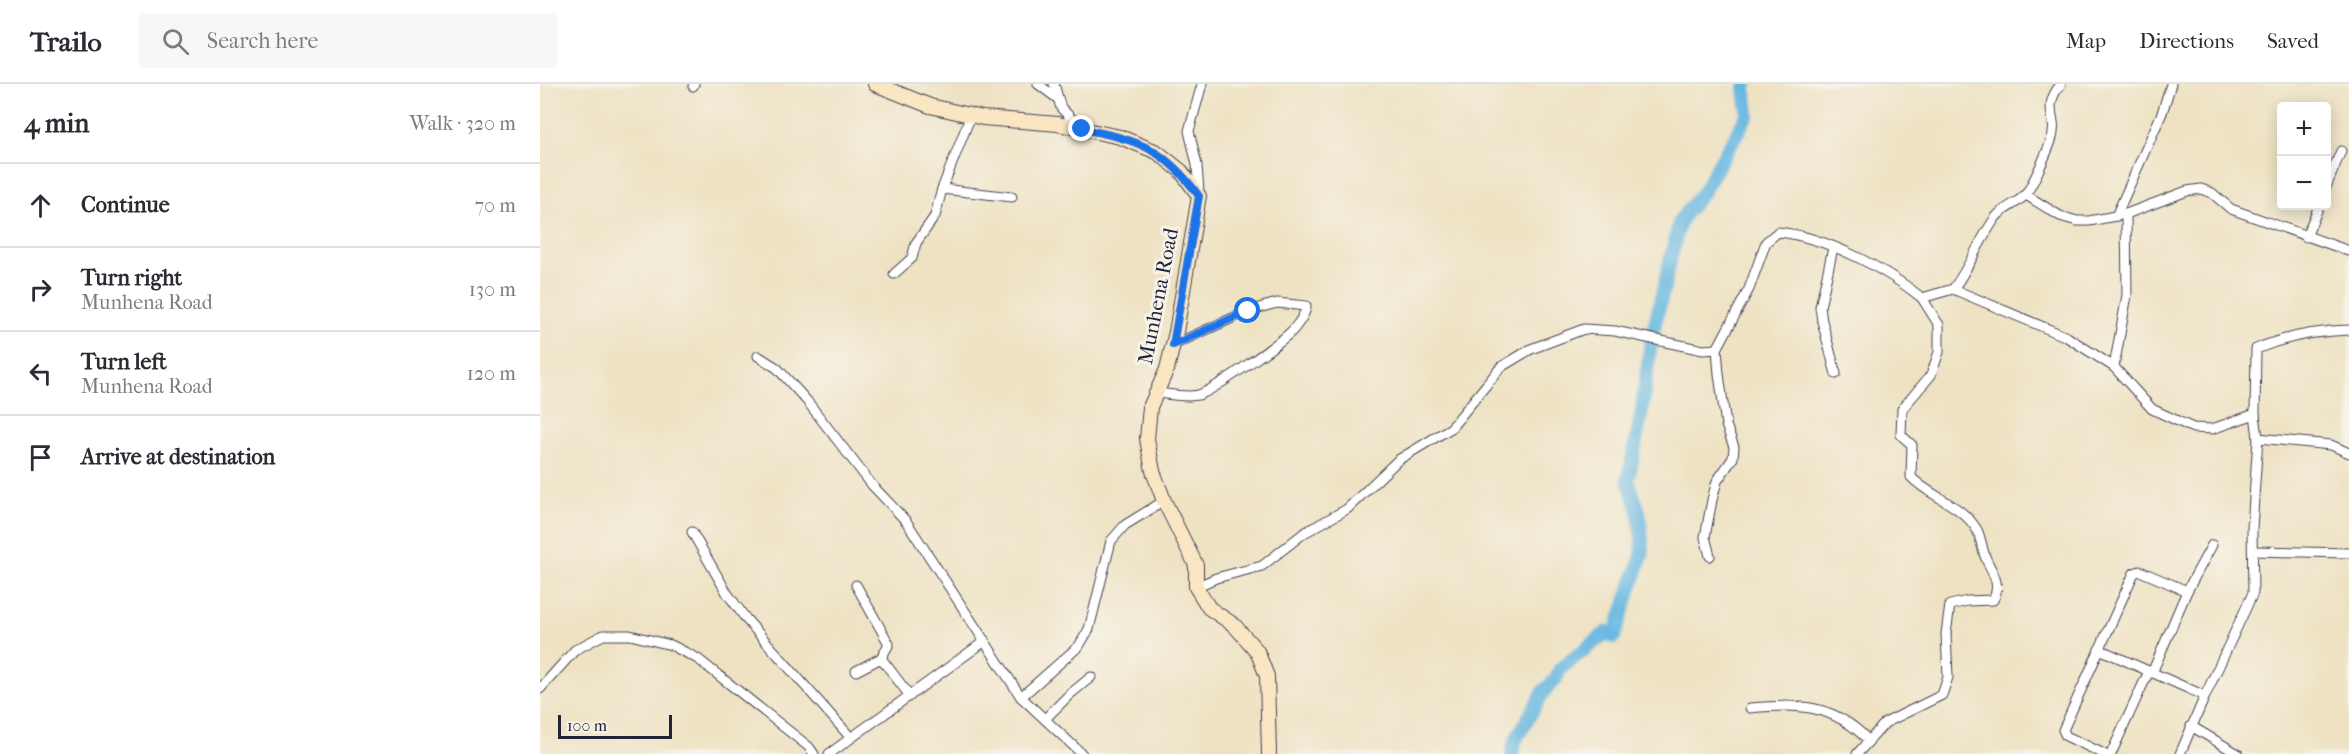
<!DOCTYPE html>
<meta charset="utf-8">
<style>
body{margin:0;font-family:"IM FELL French Canon",serif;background:#f7f7f7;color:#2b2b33}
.controls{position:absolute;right:18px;top:18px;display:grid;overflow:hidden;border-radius:6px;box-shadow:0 3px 15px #0003}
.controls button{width:54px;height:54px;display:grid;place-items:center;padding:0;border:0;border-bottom:2px solid #e1e1e2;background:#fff;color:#2b2b33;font:30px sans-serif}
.scale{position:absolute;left:18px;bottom:15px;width:114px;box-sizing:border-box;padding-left:6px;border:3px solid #22223b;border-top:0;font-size:16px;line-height:21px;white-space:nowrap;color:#22223b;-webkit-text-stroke:4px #f7f3e8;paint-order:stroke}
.stop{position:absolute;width:18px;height:18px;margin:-14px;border:4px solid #1a73e8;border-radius:50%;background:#fff}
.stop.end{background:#1a73e8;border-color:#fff;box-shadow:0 2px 6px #0008}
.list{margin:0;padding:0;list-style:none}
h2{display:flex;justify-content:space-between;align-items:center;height:78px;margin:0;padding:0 24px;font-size:26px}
h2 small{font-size:20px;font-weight:400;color:#7c7c81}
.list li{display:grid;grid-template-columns:39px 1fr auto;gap:18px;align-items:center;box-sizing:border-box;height:84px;padding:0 24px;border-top:2px solid #e1e1e2}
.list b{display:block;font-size:22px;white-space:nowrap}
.list p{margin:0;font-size:20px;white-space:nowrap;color:#7c7c81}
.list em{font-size:20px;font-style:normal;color:#7c7c81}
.icon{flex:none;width:33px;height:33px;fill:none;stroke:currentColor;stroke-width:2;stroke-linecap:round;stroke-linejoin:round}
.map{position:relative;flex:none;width:1809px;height:670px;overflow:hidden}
header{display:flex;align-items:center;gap:36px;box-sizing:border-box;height:84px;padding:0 30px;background:#fff;border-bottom:2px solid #e1e1e2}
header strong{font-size:28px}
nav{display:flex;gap:33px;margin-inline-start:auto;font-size:21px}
.search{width:420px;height:54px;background:#f7f7f7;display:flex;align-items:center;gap:15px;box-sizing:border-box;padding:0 21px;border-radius:6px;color:#7c7c81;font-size:22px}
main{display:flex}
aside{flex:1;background:#fff}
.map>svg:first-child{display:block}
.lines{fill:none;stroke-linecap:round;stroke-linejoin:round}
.river{stroke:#66b7e1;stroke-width:14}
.street-casing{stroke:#413f4f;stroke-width:11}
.secondary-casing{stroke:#413f4f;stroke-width:16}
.street{stroke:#fff;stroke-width:9}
.secondary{stroke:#fbe6c4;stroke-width:14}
.route{stroke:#1a73e8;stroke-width:8}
.labels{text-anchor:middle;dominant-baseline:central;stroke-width:6;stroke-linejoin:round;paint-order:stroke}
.street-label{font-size:21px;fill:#22223b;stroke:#f7f3e8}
</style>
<header>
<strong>Trailo</strong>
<div class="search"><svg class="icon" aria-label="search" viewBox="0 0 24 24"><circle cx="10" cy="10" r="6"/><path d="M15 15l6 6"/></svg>Search here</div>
<nav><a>Map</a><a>Directions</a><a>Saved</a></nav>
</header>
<main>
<aside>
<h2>4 min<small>Walk · 320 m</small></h2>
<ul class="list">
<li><svg class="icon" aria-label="ahead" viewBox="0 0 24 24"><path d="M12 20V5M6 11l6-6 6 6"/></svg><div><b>Continue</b></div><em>70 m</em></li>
<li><svg class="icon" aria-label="right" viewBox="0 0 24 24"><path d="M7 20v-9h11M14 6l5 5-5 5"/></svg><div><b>Turn right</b><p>Munhena Road</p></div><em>130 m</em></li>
<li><svg class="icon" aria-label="left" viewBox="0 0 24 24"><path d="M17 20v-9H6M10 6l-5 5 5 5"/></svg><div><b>Turn left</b><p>Munhena Road</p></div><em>120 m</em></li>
<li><svg class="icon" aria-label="arrive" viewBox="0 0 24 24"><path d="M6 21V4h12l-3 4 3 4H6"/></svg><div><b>Arrive at destination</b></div></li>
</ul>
</aside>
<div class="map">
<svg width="1809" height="670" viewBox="0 0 1809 670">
<rect width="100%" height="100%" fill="#f7f3e8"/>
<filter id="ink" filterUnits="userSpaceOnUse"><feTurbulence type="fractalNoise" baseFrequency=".0167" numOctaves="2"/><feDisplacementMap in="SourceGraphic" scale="12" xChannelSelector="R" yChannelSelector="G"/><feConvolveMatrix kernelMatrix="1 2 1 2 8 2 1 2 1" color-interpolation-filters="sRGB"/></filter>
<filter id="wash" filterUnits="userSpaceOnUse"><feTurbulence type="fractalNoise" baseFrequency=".008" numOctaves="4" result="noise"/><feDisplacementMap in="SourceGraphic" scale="24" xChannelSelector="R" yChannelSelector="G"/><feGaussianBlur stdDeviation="1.35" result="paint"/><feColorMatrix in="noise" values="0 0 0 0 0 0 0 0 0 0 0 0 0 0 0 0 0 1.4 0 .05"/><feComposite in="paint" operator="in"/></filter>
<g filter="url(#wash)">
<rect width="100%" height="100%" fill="#eee2c3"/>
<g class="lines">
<g class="river">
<polyline points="1113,248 1140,136 1163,108 1208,30 1205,4 1206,0"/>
<polyline points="972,670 975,657 1004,607 1016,595 1020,585 1067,548 1074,553 1103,468 1099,427 1088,396 1101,332 1111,258"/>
</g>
</g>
</g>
<g filter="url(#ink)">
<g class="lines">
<defs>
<g id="street">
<polyline points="498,0 518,15"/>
<polyline points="514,0 521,24 540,43"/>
<polyline points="153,2 154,0"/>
<polyline points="1786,103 1801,67"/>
<polyline points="402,105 472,113"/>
<polyline points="659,109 657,81 649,47 662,0"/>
<polyline points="1486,111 1520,132 1537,137 1549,137 1586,130 1647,107 1661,105 1672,109 1691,125 1809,167"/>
<polyline points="1576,132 1622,29 1631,0"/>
<polyline points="1766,153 1779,122"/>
<polyline points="1293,164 1280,223 1282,237 1296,290"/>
<polyline points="354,190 372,174 376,159 395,132 402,105 431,31"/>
<path d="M 1413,205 C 1430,183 1439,156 1456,133 C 1463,124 1477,120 1485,111 C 1492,103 1507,68 1511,57 C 1520,32 1500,26 1521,0"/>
<polyline points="218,272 237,284 267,317 332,401 366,437 481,613 542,670"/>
<polyline points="1574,283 1587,211 1586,130"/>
<path d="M 617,309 C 629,310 647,314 658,311 C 672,308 742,257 753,246 C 758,240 766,230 766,222 L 737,219 L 708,227 L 633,261"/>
<polyline points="1718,354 1791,361 1809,369"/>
<polyline points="152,448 187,509 206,535 311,654"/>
<polyline points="1713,467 1809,469"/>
<polyline points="1170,472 1165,453 1172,416 1177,397 1193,374 1194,363 1186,341 1179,290 1177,265"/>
<polyline points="316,501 349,560 341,574"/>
<path d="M 656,503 L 676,494 L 722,482 L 764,449 L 807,425 L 858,376 L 911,344 L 961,283 L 991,265 L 1044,245 L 1075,247 L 1163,266 L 1177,265 L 1209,205 L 1226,158 L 1238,148 C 1286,153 1345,184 1382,214 L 1413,205 L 1527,253 L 1574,283 L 1612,325 L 1653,344 L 1672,345 L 1715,330"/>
<polyline points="1559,565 1665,612"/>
<polyline points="316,587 341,574 370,612"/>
<polyline points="1612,589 1647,507 1672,461"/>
<polyline points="0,605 35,566 63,551 90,551 131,561 158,575 269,663 274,670"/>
<polyline points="481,613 539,562 549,545 571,457 585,441 624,417"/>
<path d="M 1210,624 C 1258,620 1293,619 1329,657"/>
<polyline points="505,635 529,611 551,593"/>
<polyline points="1651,642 1698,670"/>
<polyline points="289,670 445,557"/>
<path d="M 1317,670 L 1345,639 L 1402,611 L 1408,593 L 1406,550 L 1410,521 L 1428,517 L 1453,516 C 1461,502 1454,490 1447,477 C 1442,468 1442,456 1437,446 C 1423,421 1390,413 1371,393 L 1372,361 L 1361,351 L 1362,325 L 1391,291 L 1399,268 L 1399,241 L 1382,214"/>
<polyline points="1564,670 1526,652 1523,646 1594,489 1600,487 1647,507"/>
<polyline points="1571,670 1609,587"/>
<path d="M 1640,670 L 1665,612 L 1713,509 L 1712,444 L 1718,354 L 1715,330 L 1716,265 C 1745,253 1777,247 1809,246"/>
</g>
<polyline id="secondary" points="335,0 390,22 443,34 518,40 580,53 617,68 641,87 659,112 636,248 627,285 610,323 607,355 613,387 624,417 656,481 656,503 669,524 694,541 717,567 727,592 729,670"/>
</defs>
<use href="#street" class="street-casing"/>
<use href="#secondary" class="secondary-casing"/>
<use href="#street" class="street"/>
<use href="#secondary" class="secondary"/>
</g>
</g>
<g class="lines" filter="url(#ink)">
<path class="route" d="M 542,45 C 599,56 624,64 659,112 L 633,261 L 708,227"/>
</g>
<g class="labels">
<g class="street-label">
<text transform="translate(618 212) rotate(-79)">Munhena Road</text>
</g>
</g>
</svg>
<div class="controls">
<button>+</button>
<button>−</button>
</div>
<div class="scale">100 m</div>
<div class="stop" style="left:708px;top:227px"></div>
<div class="stop end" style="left:542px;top:45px"></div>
</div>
</main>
